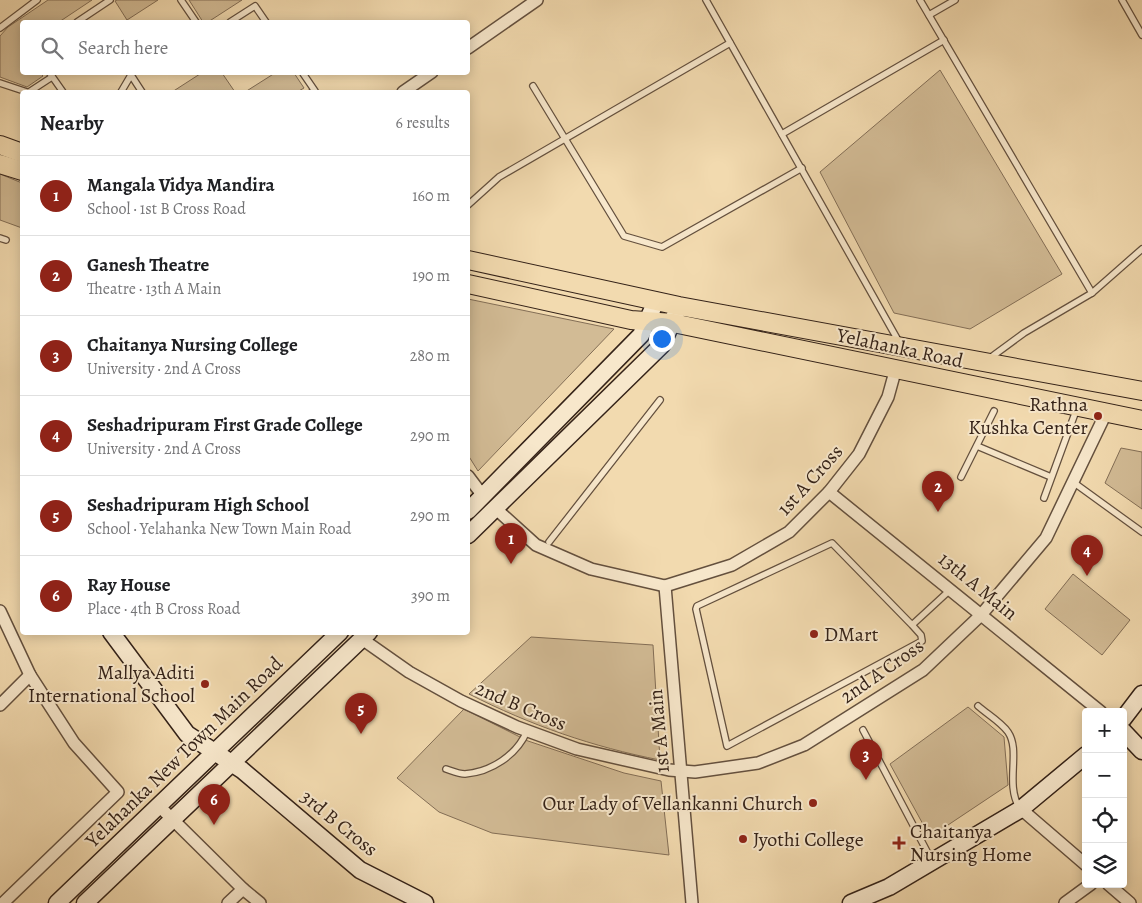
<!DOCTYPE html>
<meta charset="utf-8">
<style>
body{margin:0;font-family:Alegreya,serif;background:#f6f6f6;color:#202124}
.controls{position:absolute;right:15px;bottom:15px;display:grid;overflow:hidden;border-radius:5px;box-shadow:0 2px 12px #0003}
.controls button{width:45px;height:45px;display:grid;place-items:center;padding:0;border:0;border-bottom:1px solid #e0e0e0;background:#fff;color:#202124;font:25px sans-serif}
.you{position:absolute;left:661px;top:338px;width:18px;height:18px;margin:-12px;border:4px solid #fff;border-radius:50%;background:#1a73e8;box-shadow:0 0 0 8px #1a73e833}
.badge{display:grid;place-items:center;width:32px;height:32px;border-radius:50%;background:#8f2418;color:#fff;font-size:16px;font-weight:700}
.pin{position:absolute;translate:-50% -41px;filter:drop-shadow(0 1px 2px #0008)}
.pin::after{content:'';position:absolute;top:26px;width:18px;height:15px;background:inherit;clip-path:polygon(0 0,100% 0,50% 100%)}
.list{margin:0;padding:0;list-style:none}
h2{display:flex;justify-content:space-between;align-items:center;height:65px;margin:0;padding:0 20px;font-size:21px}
h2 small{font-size:16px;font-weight:400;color:#757577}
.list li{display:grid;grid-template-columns:32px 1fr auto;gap:15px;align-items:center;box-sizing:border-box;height:80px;padding:0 20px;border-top:1px solid #e0e0e0}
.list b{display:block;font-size:19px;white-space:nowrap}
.list p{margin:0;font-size:16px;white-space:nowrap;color:#757577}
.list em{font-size:16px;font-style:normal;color:#757577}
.icon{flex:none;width:28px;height:28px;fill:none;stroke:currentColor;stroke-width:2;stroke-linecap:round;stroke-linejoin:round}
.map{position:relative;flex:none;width:1142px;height:903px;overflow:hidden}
.search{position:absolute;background:#fff;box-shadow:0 2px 12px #0003;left:20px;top:20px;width:450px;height:55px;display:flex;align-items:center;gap:12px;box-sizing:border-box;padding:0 18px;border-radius:5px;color:#757577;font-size:19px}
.panel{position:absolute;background:#fff;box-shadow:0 2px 12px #0003;left:20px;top:90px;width:450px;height:545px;border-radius:5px}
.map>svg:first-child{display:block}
.green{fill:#d2bb95;stroke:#836e56}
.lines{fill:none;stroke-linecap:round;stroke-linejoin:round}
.lane-casing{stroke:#64503e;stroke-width:8}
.street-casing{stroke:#64503e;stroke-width:14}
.secondary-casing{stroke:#342218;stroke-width:19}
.primary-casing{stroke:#342218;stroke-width:20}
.lane{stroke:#f7e7cb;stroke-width:5.5}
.street{stroke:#f7e7cb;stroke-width:11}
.secondary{stroke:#f7e7cb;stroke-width:16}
.primary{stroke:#f2daaf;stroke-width:18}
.poi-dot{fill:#8f2418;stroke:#f7e7cb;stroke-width:2}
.labels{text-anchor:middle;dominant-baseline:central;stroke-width:4;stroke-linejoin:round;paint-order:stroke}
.street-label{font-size:20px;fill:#342218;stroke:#f7e7cb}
.poi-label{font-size:20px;fill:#342218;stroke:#f7e7cb;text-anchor:end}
</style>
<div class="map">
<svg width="1142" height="903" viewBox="0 0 1142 903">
<rect width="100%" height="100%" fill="#f2daaf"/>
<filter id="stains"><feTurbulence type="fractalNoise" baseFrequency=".004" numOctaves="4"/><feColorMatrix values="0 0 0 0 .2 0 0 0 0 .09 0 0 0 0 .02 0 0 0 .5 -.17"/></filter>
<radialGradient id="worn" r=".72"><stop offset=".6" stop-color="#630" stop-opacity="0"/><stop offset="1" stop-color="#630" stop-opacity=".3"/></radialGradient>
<g class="green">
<polygon points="48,0 92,0 59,22 22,22 22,72 40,73 43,76 27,87 0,77 0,36 8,27"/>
<polygon points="117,0 158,0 127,20 115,1"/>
<polygon points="189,0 242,0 208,22 203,22"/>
<polygon points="940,70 1062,274 970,329 894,313 820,172"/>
<polygon points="203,72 222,73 235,92 172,92"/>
<polygon points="275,73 294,73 304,88 297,92 245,92"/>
<polygon points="0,174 22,183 22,228 0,220"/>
<polygon points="468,299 614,329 478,471 468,455"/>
<polygon points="1121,448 1142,452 1142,509 1105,483"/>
<polygon points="1073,574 1130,620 1102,655 1045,609"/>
<path d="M 531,637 L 653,645 L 660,760 C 593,747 530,725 469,694 Z"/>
<polygon points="968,707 1004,737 1008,785 930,837 890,764"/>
<polygon points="464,709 528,741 624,773 661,781 669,855 492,833 439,812 397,778"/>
</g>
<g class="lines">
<defs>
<g id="lane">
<polyline points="181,0 196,22"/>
<polyline points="706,0 899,342"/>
<polyline points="920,0 1092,293 1024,333 990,358"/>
<polyline points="1122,0 1142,35"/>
<polyline points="929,15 955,0"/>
<polyline points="77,22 110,0"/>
<polyline points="230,22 255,6 266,22"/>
<polyline points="0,28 37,0"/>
<polyline points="49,72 63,92"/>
<polyline points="302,72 315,91 312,92"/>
<polyline points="0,83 27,92"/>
<polyline points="533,86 624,236 662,247 802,168"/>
<polyline points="29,92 52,77"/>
<polyline points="121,92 131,75 142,92"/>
<polyline points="782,134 944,40"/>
<polyline points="468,205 499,177 730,43"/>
<polyline points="0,238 6,240"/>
<polyline points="1092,293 1142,249"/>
<polyline points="977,446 1051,477"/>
<polyline points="961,477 994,411"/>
<polyline points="1073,482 1142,532"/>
<polyline points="1044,498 1077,408"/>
<polyline points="549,542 660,400"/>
<polyline points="912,625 921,635 922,641 727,746 696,609 697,606 832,543 912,625 950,590"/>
<path d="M 978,706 C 987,714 1001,722 1008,732 C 1021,751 1005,783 1019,807"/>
<polyline points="863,730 931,859"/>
<path d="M 446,769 C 452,771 459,774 465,774 C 491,772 517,755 527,731"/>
</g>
<g id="street">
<polyline points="468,48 537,0"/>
<polyline points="403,92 432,72"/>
<polyline points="468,476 483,496"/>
<polyline points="829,492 1101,712"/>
<polyline points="495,508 536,545 591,569 665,586 732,565 789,532 829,492 859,454 888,397 896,368"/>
<polyline points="665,586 692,903"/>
<polyline points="0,611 30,675 74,743 118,792 3,903"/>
<polyline points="362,639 409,672 461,701 517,727 577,749 669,770 695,772 758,763 804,745 923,670 981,615 1046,538 1106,413"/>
<polyline points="0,705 30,675"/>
<polyline points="159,806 243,889 260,903"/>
<polyline points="1021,809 1086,865"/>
<polyline points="1108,884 1130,903"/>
<polyline points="228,903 243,889"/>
<polyline points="1065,903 1091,884"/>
</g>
<g id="secondary">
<polyline points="468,511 641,335 656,301"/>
<polyline points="468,535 662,345 676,313"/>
<polyline points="111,632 187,734 242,770 360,870 425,903"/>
<polyline points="1123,719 1142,694"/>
<polyline points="1123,731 1142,751"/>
<polyline points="57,903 340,632"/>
<polyline points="85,903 369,632"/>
<polyline points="851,903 889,887 1021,809 1086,755"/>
</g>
<g id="primary">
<polyline points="0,145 22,153"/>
<polyline points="0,164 22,171"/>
<polyline points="468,260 679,306 1142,391"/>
<polyline points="468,284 631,320 673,323 1142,420"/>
</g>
</defs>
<use href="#lane" class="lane-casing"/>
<use href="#street" class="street-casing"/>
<use href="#secondary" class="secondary-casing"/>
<use href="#primary" class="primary-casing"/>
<use href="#lane" class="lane"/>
<use href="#street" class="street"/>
<use href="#secondary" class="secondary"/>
<use href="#primary" class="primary"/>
</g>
<g class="poi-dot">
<circle cx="1098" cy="416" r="5"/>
<circle cx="814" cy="634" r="5"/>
<circle cx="205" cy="684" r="5"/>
<circle cx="813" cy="803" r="5"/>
<circle cx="743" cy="839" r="5"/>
<path d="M896.5 835.5h5v5h5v5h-5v5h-5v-5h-5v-5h5z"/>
</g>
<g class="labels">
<g class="street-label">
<text transform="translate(900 348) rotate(12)">Yelahanka Road</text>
<text transform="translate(810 480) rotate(-48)">1st A Cross</text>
<text transform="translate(978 586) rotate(39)">13th A Main</text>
<text transform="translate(882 671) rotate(-35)">2nd A Cross</text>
<text transform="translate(521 706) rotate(23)">2nd B Cross</text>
<text transform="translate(659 731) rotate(-95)">1st A Main</text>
<text transform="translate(184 752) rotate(-44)">Yelahanka New Town Main Road</text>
<text transform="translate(339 823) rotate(39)">3rd B Cross</text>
</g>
<g class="poi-label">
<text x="1088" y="404">Rathna<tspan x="1088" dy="23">Kushka Center</tspan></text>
<text x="824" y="634" text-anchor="start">DMart</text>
<text x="195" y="672">Mallya Aditi<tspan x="195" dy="23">International School</tspan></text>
<text x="803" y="803">Our Lady of Vellankanni Church</text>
<text x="910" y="831" text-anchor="start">Chaitanya<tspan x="910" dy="23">Nursing Home</tspan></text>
<text x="753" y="839" text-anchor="start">Jyothi College</text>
</g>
</g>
<rect width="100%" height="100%" filter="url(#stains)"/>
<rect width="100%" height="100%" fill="url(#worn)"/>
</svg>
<div class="controls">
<button>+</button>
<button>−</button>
<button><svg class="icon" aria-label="locate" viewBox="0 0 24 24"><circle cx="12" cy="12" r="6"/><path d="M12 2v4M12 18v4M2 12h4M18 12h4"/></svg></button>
<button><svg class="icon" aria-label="layers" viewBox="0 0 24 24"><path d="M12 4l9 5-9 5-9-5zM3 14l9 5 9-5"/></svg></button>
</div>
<div class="you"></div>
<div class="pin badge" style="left:511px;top:564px">1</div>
<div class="pin badge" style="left:938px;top:512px">2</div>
<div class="pin badge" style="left:866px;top:780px">3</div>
<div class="pin badge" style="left:1087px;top:576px">4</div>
<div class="pin badge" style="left:361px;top:734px">5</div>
<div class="pin badge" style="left:214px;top:825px">6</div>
<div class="search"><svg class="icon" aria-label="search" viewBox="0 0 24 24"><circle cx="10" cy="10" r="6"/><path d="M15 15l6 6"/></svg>Search here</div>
<section class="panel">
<h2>Nearby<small>6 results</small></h2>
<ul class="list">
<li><span class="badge">1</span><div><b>Mangala Vidya Mandira</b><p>School · 1st B Cross Road</p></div><em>160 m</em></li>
<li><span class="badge">2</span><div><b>Ganesh Theatre</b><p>Theatre · 13th A Main</p></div><em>190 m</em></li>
<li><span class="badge">3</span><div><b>Chaitanya Nursing College</b><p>University · 2nd A Cross</p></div><em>280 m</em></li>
<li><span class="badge">4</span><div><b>Seshadripuram First Grade College</b><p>University · 2nd A Cross</p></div><em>290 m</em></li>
<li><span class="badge">5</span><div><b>Seshadripuram High School</b><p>School · Yelahanka New Town Main Road</p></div><em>290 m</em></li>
<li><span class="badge">6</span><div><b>Ray House</b><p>Place · 4th B Cross Road</p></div><em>390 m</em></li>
</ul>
</section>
</div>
